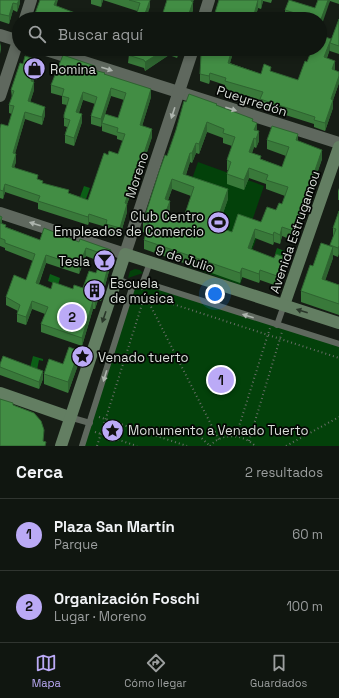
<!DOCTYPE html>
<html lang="es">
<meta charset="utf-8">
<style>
body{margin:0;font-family:"Space Grotesk",sans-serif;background:#191f19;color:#f1f3f6}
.you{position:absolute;left:215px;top:294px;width:14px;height:14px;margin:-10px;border:3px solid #fff;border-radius:50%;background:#1a73e8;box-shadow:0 0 0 6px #1a73e833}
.badge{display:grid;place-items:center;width:26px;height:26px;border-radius:50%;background:#bbaaf6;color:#111;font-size:13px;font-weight:700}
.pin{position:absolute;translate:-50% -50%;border:2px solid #fff;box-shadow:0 1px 4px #0006}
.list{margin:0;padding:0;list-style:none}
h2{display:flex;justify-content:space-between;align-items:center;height:52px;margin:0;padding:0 16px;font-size:17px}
h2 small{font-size:13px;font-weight:400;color:#9c9f9f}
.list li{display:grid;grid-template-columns:26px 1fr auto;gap:12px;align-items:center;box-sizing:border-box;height:72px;padding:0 16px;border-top:1px solid #303530}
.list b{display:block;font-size:15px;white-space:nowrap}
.list p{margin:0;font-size:13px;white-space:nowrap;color:#9c9f9f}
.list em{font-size:13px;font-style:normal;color:#9c9f9f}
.icon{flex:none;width:22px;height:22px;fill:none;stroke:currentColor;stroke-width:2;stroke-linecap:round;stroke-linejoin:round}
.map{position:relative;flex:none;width:339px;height:446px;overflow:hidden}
.search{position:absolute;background:#101610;box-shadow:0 2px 6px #0003;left:12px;right:12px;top:12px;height:44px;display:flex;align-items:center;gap:10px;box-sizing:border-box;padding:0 14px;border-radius:22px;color:#9c9f9f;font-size:15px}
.sheet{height:196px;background:#101610}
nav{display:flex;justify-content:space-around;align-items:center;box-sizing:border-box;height:56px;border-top:1px solid #303530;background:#101610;font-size:11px;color:#9c9f9f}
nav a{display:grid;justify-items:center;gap:2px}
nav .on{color:#bbaaf6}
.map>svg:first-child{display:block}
.green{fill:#03410a}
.water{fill:#0b5f16}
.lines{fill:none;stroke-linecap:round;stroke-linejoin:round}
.path{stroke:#686e67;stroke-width:2;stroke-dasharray:1 3;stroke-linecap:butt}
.lane{stroke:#5f685e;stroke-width:6}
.street{stroke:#5f685e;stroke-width:12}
.secondary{stroke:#637e62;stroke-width:12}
.wall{fill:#39793a;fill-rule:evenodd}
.shaded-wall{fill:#2e6330}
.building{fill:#428d44;stroke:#2e6330;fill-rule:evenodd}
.oneway{fill:#aeb5ae}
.oneway2{fill:#2a372a}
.labels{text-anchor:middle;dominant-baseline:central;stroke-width:3.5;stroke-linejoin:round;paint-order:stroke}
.poi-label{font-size:13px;fill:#d9ded9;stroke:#040704;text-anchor:start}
.street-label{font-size:13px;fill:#d9ded9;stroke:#040704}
</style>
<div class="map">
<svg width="339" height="446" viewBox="0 0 339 446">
<rect width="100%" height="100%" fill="#161d15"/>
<g class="green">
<polygon points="198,162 264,186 251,224 260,228 240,285 190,267 203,229 192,179"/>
<polygon points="135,269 140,270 143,273 128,278 130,271"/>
<polygon points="143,282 339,344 339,446 82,446 133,285"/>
</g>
<g class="water">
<polygon points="84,186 90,188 86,199 80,197"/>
<polygon points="277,248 287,252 285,258 275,254"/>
<polygon points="50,274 60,278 58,285 48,281"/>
<polygon points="33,356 43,359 43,361 39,360 37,370 30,368"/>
</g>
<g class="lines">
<g class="path">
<polyline points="142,289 219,440"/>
<polyline points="99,417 187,446"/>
<polyline points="193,430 210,446"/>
<polyline points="95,432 137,446"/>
<polyline points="236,436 270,328"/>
<polyline points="249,441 282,332"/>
<polyline points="97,446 145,295 339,358"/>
<path d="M 210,446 C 222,432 243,434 255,446"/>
<polyline points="286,446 339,417"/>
</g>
<g class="lane">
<polyline points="117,279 133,285 143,282 339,344"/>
<polyline points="143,282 150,262"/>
<polyline points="277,325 284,305"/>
<polyline points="69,417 90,423"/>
<polyline points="82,446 133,285"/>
</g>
<g class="street">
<polyline points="25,19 31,0"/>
<polyline points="203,19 209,0"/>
<polyline points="0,35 19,41"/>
<polyline points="43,49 339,143"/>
<polyline points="0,96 19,38"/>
<polyline points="0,213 125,254 193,49"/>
</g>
<g class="secondary">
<polyline points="284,305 339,147"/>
<polyline points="0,393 69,417"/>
<polyline points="61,446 125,254 339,323"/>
</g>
</g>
<g class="wall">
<polygon points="0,0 20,0 20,3 17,12 13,10 9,24 0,21"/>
<polygon points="91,0 150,0 150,7 137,11 103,0 101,7 91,4"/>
<polygon points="219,0 272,0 271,3 263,1 261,9 258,8 255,19 213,19"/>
<polygon points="318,0 339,0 339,4 330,1 320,19 288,19 285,18 285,10 315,8"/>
<polygon points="339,19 339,54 330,51 330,49 327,58 335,69 334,70 339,72 339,83 333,100 333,108 325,131 314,127 314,124 260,107 260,100 225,89 225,85 210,80 209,84 200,81 200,74 203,49 234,49 230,63 261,74 271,72 298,80 307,62 331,40"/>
<polygon points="95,49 103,49 103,51"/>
<polygon points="127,49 180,49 177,58 169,55 145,71 144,68 128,63 129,54 127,54"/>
<path d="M 38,68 L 33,81 L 34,90 L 30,102 L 45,115 L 42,125 L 25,119 L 15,153 L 16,162 L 14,167 L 38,180 L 43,183 L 69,193 L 88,200 L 108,155 L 118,154 L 123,141 L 117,139 L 117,136 L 102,131 L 102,124 L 101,127 L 91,124 L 91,116 L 95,104 L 83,100 L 79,113 L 82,122 L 74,146 L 65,143 L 65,135 L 67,127 L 64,126 L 64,115 L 67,105 L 62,104 L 62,96 L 51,93 L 51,85 L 95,70 L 151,97 L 142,126 L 152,137 L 132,197 L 130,196 L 127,204 L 127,212 L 120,236 L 106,232 L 106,227 L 89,222 L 88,225 L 38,209 L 38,203 L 5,192 L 3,199 L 0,198 L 0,128 L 8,126 L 12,114 L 9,113 L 9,105 L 12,98 L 11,90 ZM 111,96 L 124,100 L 118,118 L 105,114 Z"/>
<path d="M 217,105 L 253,122 L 257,131 L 259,141 L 256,148 L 254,147 L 252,153 L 261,159 L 282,167 L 286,156 L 267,149 L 267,140 L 298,141 L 322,159 L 294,241 L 282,236 L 280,244 L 274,242 L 273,245 L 255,238 L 251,249 L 284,267 L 277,286 L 260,280 L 259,283 L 242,277 L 240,283 L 144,249 L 144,240 L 146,233 L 143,232 L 143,222 L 167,156 ZM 207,132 L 223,138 L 223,143 L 232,146 L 227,160 L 227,170 L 228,170 L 227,174 L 227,184 L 244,190 L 249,178 L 266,184 L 266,189 L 285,196 L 282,204 L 276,210 L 261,222 L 232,232 L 218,227 L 228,199 L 186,175 L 190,162 L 192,163 L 196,153 L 199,154 ZM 172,189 L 191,196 L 183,220 L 168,215 L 170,210 L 168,200 Z"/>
<polygon points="339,188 339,200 338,200 338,191"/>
<polygon points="339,211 338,257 333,255 333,258 325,280 339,285 339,315 301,302 301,291 313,266 330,246 333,237 333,228"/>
<path d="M 0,216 L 2,224 L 6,227 L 40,240 L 44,228 L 111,257 L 109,263 L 109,271 L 101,301 L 98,300 L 95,309 L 93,309 L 82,346 L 41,332 L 41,324 L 45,314 L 32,309 L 26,325 L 17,322 L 17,314 L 18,311 L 6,305 L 6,297 L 26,280 L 33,261 L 5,250 L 5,248 L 0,246 ZM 86,256 L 99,261 L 99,265 L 96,273 L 83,288 L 73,289 L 51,289 L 39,284 L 46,263 L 79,274 Z"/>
<polygon points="79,362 68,393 44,384 44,374 63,364"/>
<polygon points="0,364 43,379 39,389 0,375"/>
</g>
<g class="shaded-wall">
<polygon points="19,0 20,0 20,3 17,12 17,4"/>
<polygon points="56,0 58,0 54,14 54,5"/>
<polygon points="101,0 103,0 101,7"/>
<polygon points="150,0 150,7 146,19 143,19"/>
<polygon points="191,0 194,0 193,2 193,11 190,19 187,19"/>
<polygon points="258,0 258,8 255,19 253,19"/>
<polygon points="261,0 263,0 263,1 261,9"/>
<polygon points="328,0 330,0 330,1 320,30 320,22"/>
<polygon points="13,3 13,10 9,24 9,16"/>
<polygon points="331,39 330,43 330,49 324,65 324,57"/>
<polygon points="1,42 1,50 0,54 0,46"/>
<polygon points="166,49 169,49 169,55 145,71 145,62"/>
<polygon points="177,49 180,49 177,58"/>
<polygon points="232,49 234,49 228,70 228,63"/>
<polygon points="38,60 38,68 31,89 31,81"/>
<polygon points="335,61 335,69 332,77 332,69"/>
<polygon points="210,73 210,80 209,84 209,76"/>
<polygon points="339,76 339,83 331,106 331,99"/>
<polygon points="34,82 34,90 28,109 28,101"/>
<polygon points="111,88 111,96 101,127 101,119"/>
<polygon points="151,89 151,97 140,133 140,125"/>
<polygon points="83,92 83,100 76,120 76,112"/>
<polygon points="333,100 333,108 325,131 325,123"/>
<polygon points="45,107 45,115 42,125 42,117"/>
<polygon points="25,112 25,119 13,161 13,153"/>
<polygon points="82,114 82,122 74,146 74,138"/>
<polygon points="207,122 207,132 199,154 199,144"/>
<polygon points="257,123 257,132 254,130"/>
<polygon points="152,129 152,137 132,197 132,189"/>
<polygon points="259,131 259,141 256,148 256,139"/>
<polygon points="298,134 298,144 296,140"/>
<polygon points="254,138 254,147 249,161 249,152"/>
<polygon points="196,143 196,153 192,163 192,153"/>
<polygon points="322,150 322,159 294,241 294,231"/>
<polygon points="190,153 190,162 183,183 183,174"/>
<polygon points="16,154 16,162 12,175 12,167"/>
<polygon points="249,168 249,178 244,190 244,180"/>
<polygon points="172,179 172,189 165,209 165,199"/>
<polygon points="5,184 5,192 3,199 3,191"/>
<polygon points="130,188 130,196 127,204 127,212 120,236 120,228 125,203"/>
<polygon points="228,189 228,199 215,236 215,226"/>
<polygon points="170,201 170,210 165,223 165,214"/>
<polygon points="89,214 89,222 88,225 88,217"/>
<polygon points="2,217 2,224 0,229 0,222"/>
<polygon points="282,227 282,236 280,244 280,235"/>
<polygon points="255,229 255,238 248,258 248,248"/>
<polygon points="274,232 274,242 273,245 273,235"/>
<polygon points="339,246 339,254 338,257 338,248"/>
<polygon points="333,247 333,258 322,290 322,279"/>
<polygon points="86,248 86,256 79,274 79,266"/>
<polygon points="111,250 111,257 107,268 107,260"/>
<polygon points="46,255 46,263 36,291 36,283"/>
<polygon points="284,257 284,267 277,286 277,276"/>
<polygon points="109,263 109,271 101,301 101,294"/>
<polygon points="242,268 242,277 240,283 240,273"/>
<polygon points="260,270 260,280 259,283 259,274"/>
<polygon points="98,293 98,300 95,309 95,302"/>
<polygon points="32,301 32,309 26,325 26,317"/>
<polygon points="93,301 93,309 82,346 82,338"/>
<polygon points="79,351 79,362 68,393 68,382"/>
<polygon points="43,371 43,379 39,389 39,382"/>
</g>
<g class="building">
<polygon points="0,0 19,0 17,4 13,3 9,16 0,14"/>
<polygon points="40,0 56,0 54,5 83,16 84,13 97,17 98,14 110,18 110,19 33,19"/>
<polygon points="129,0 150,0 143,19 135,19 140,3"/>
<polygon points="167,0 191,0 191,1 193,2 187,19 161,19"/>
<polygon points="219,0 258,0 253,18 240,14 238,19 213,19"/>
<polygon points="289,0 315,8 318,0 328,0 320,22 320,19 311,19 311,18 285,10"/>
<polygon points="339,19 339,46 330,43"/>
<polygon points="320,35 331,39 324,57 335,61 332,69 339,72 339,76 331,99 333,100 325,123 314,120 315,117 260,99 263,92 225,81 226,78 210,73 209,76 200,74 201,55 203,49 232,49 228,63 261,74 264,64 271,67 270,71 298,80 305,61 307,62 312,49 320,49"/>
<polygon points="130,49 166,49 145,62 144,60 128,55"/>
<polygon points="63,55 95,66 94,70 105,73 104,74 151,89 140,125 152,129 132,189 130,188 125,203 127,204 120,228 106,224 107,220 89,214 88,217 38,201 40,196 5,184 3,191 0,190 0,128 1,124 8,126 14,106 9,105 14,91 11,90 20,63 23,64 25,56 38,60 31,81 34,82 28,101 45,107 42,117 25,112 13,153 16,154 12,167 38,175 37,179 43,181 42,183 69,190 68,193 88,200 104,153 108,155 109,151 118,154 125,134 117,132 118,128 102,123 105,114 118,118 126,93 111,88 101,119 91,116 97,97 83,92 76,112 82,114 74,138 65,135 70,120 64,118 64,115 69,98 62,96 64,89 51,85"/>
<path d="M 189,94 L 217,104 L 216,105 L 253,119 L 252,121 L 257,123 L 254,130 L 259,131 L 256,139 L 254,138 L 249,152 L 261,156 L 260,159 L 282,167 L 289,147 L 267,140 L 272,126 L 298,134 L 296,140 L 322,150 L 294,231 L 282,227 L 280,235 L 274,232 L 273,235 L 255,229 L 248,248 L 274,258 L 276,254 L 284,257 L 277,276 L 260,270 L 259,274 L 242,268 L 240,273 L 144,240 L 149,224 L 143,222 L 159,172 L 165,155 L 167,156 L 176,130 L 184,101 L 186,102 ZM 207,122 L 224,129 L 223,133 L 235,137 L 227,160 L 231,162 L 227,174 L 244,180 L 249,168 L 268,175 L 266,180 L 288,187 L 282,204 L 279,203 L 276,210 L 267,207 L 261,222 L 238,214 L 232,232 L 215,226 L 228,189 L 183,174 L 190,153 L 192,153 L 196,143 L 199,144 ZM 172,179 L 194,187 L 183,220 L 165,214 L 170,201 L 165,199 Z"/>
<polygon points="339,211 339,246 338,248 330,245 336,229 333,228"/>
<polygon points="0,216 2,217 0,222"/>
<polygon points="0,223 6,225 5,227 40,240 44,228 79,242 80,239 111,250 107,260 99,257 100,253 86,248 79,266 46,255 36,283 51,289 53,282 73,289 74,285 83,288 89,271 96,273 101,260 109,263 101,294 98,293 95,302 93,301 82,338 41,324 48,307 32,301 26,317 17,314 20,305 6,297 14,275 26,280 35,254 5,243 5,240 0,238"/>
<polygon points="321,243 333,247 322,279 339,285 339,304 301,291 310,265 313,266"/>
<polygon points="69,347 79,351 68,382 44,374 49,359 63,364"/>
<polygon points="3,356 43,371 39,382 0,367 0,364"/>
<polygon points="0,399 13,403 13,405 34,413 41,421 44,430 43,441 46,442 45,446 0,446"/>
</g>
<defs><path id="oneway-solid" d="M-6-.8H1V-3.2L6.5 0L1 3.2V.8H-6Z"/></defs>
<g class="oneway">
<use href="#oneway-solid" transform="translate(107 69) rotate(18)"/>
<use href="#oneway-solid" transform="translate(231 109) rotate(18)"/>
<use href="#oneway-solid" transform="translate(173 113) rotate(108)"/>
<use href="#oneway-solid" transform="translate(35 224) rotate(-162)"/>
<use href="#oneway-solid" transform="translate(248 316) rotate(-162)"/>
<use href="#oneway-solid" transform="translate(105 376) rotate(107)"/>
</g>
<g class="oneway2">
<use href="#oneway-solid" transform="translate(302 311) rotate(-162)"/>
<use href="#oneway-solid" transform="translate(104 317) rotate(109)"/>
</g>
<defs>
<symbol id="shop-disc" viewBox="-11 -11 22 22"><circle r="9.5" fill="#bbaaf6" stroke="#040704"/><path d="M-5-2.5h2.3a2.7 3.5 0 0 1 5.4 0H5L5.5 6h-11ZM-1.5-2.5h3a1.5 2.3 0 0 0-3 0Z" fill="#111"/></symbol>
<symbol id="stadium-disc" viewBox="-11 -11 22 22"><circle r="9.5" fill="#bbaaf6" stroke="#040704"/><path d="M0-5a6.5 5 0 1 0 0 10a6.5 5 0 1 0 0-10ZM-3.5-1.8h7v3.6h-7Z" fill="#111"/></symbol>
<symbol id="bar-disc" viewBox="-11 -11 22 22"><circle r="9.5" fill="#bbaaf6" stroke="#040704"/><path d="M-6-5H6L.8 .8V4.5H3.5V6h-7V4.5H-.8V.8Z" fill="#111"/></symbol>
<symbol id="building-disc" viewBox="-11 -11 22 22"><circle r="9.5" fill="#bbaaf6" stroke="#040704"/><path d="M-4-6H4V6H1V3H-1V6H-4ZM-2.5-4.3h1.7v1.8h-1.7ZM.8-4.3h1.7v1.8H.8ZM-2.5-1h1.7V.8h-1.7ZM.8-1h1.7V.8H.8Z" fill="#111"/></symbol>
<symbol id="sight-disc" viewBox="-11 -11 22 22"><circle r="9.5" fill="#bbaaf6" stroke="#040704"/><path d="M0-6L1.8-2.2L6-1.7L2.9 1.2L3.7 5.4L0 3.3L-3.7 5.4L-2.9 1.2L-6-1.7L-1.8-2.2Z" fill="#111"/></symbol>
</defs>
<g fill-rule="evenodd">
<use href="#shop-disc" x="22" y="56" width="25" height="25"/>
<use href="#stadium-disc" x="206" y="210" width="25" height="25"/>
<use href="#bar-disc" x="92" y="248" width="25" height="25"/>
<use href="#building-disc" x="82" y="278" width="25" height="25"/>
<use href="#sight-disc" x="70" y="344" width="25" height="25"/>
<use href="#sight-disc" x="100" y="418" width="25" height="25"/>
</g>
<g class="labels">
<g class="poi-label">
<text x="50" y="69">Romina</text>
<text x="204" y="216" text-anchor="end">Club Centro<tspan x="204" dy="15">Empleados de Comercio</tspan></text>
<text x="90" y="261" text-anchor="end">Tesla</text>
<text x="110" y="283">Escuela<tspan x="110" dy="15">de música</tspan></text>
<text x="98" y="357">Venado tuerto</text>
<text x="128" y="430">Monumento a Venado Tuerto</text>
</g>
<g class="street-label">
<text transform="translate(252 101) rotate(18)">Pueyrredón</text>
<text transform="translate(137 175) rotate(-72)">Moreno</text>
<text transform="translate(295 232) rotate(-71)">Avenida Estrugamou</text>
<text transform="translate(185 259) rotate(18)">9 de Julio</text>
</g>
</g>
</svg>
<div class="you"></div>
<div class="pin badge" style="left:221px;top:380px">1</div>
<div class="pin badge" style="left:72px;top:317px">2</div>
<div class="search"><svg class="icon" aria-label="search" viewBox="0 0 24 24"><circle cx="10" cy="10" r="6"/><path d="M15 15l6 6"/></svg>Buscar aquí</div>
</div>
<section class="sheet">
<h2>Cerca<small>2 resultados</small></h2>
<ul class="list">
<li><span class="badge">1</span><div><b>Plaza San Martín</b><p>Parque</p></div><em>60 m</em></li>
<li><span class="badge">2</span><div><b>Organización Foschi</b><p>Lugar · Moreno</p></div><em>100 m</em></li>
</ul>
</section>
<nav>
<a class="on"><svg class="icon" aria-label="map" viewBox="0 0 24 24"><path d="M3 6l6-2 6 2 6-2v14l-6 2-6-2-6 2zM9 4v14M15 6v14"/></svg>Mapa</a>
<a><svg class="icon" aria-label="directions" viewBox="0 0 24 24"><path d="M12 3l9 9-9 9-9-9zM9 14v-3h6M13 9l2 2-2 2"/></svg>Cómo llegar</a>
<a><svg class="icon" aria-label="saved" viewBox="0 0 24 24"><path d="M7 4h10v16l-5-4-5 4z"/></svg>Guardados</a>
</nav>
